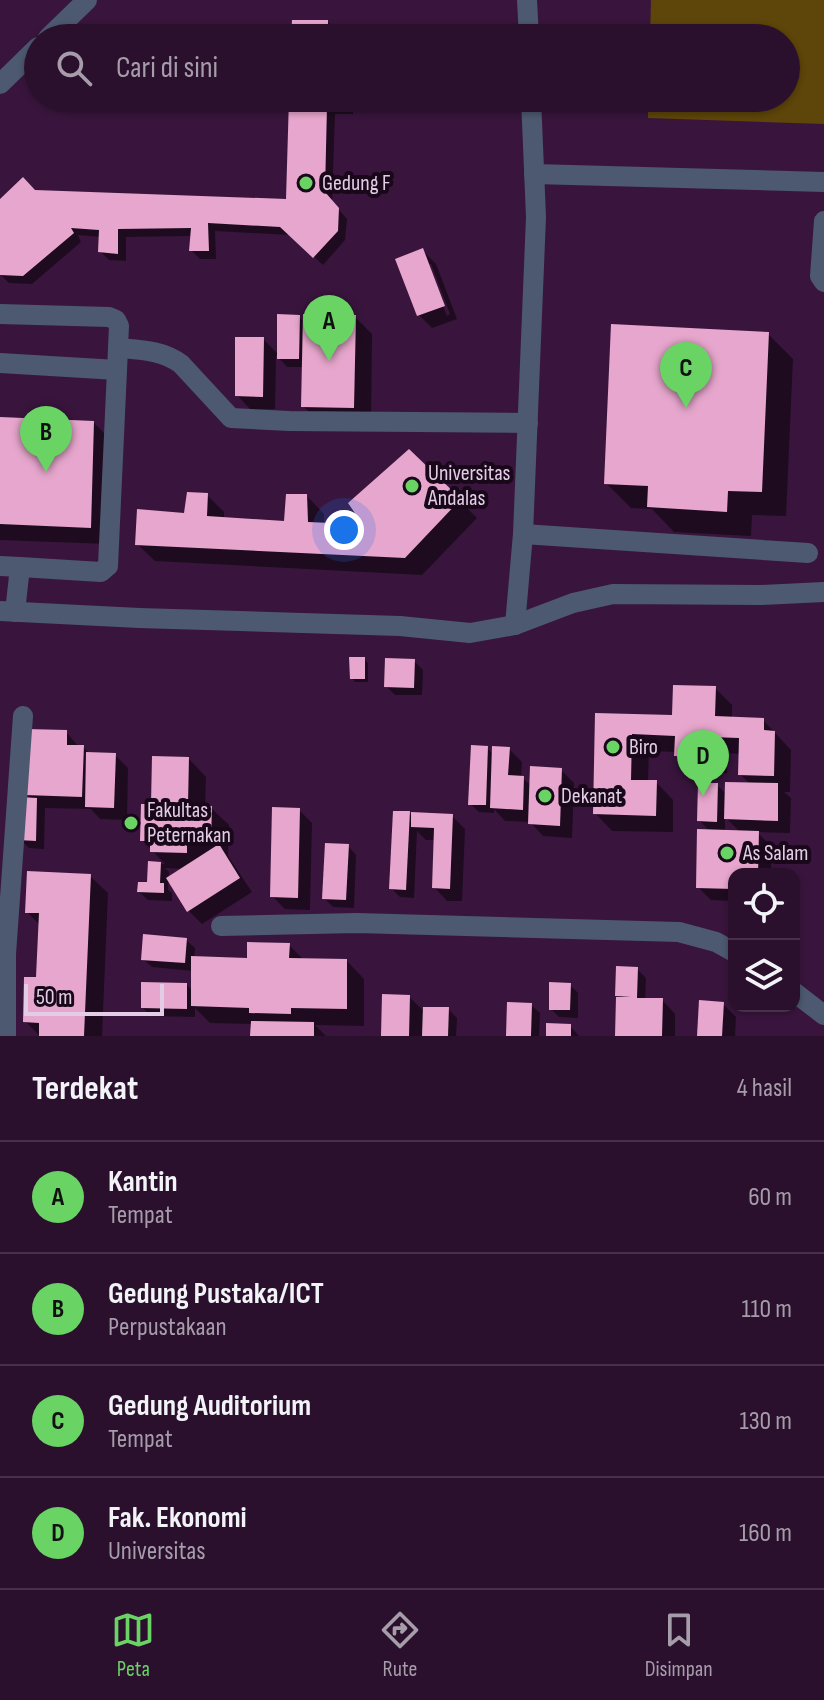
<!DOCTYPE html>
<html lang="id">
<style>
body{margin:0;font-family:"Sofia Sans Condensed",sans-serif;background:#371e3a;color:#f1f3f6}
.controls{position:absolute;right:24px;bottom:24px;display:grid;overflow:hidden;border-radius:16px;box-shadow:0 2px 6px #0004}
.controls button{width:72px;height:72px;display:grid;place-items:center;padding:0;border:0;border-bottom:2px solid #47304a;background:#2b102e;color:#f1f3f6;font:40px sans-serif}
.scale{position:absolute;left:24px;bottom:20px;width:140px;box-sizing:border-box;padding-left:8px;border:4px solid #e3cde6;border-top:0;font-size:22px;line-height:28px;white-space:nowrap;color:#e3cde6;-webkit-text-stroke:6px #18081a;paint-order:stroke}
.you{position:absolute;left:344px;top:530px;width:28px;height:28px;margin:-20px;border:6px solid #fff;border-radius:50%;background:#1a73e8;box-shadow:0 0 0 12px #1a73e833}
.badge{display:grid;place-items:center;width:52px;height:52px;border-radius:50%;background:#69d464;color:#111;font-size:26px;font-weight:700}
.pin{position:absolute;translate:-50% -66px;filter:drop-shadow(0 2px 4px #0008)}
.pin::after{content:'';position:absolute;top:42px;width:28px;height:24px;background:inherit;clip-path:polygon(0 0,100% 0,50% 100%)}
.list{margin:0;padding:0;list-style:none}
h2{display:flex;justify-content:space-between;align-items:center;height:104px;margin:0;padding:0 32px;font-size:34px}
h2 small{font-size:26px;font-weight:400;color:#a69daa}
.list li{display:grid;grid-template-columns:52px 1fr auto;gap:24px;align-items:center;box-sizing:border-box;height:112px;padding:0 32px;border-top:2px solid #47304a}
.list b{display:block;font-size:30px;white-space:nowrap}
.list p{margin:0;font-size:26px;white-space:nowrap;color:#a69daa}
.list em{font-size:26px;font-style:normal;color:#a69daa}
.icon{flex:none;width:44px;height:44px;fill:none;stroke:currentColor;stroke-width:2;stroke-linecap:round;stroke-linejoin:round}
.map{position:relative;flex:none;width:824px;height:1036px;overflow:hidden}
.search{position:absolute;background:#2b102e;box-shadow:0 2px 6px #0004;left:24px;right:24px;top:24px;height:88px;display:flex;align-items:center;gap:20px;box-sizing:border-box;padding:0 28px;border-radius:44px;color:#a69daa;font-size:30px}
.sheet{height:552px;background:#2b102e}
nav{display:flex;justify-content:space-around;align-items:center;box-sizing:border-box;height:112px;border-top:2px solid #47304a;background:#2b102e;font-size:22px;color:#a69daa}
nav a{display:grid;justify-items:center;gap:4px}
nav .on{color:#69d464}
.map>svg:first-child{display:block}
.green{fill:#5e4509}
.shadow{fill:#0007;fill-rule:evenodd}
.building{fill:#e7a6cd}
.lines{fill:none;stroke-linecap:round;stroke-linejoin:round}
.minor{stroke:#4d5970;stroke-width:20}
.poi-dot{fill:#69d464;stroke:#18081a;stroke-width:3}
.labels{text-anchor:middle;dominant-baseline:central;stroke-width:8;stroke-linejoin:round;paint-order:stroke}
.poi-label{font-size:22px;fill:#e3cde6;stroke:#18081a;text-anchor:start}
</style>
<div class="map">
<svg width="824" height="1036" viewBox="0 0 824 1036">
<rect width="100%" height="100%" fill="#39153d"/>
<polygon class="green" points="651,0 824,0 824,124 648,118 648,98 786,98 786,38 650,38"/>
<g class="shadow">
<polygon points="328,22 336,31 336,38 293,38"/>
<polygon points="291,98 353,99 353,114 335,114 332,202 347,219 345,240 323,265 290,235 215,231 216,259 200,259 191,250 192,236 126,237 126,261 109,260 100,251 101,237 78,235 81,242 32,284 9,283 0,274 0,202 35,192 287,201"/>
<path d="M 423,251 L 436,264 L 457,319 L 432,328 L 419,315 ZM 427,264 L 431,264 L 450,314 L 447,316 Z"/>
<polygon points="299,317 304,322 355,317 372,334 371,424 321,423 303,406 304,367 287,367 276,355 275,409 250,409 237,395 263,339 279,355"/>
<polygon points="768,334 793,359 786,516 752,515 751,536 674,532 652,509 631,508 606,483"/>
<polygon points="0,419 94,423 111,440 107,544 0,540"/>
<polygon points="409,452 477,518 422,575 155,561 137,544 186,515 207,495 224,512 224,520 286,523 307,496 324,514 324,525 353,526 362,520"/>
<polygon points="364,659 368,663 368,682 355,682 352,678"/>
<polygon points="414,661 423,670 422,695 395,695 386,686"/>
<path d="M 715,688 L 732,705 L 732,719 L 763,720 L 791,750 L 790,792 L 784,792 L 791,798 L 790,833 L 757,832 L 771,846 L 771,874 L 734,874 L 734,901 L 711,900 L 698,887 L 710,832 L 699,820 L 717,785 L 727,795 L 751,785 L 740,774 L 740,754 L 727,753 L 727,773 L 694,773 L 676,755 L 676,752 L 649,751 L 648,782 L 656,782 L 673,800 L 673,832 L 612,831 L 595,813 L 597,715 L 674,717 ZM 725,817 L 741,833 L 725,832 Z"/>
<polygon points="66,732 79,747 83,747 90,754 115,755 128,768 127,820 100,819 91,809 45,808 44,849 29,848 20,839 32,800 27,794"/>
<polygon points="487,748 494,755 509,749 522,762 521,777 532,786 561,770 574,783 572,838 543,836 530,822 505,821 494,809 494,813 479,812 470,804"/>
<polygon points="189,759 206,777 205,808 211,808 229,825 228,856 252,892 202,924 189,911 168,878 183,869 165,868 169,872 168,890 172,893 172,901 148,900 139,892 149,884 150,863 165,864 142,840 153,806"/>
<polygon points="299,810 312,823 310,910 285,909 272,896"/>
<polygon points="409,813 413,817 452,816 465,829 462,901 447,901 434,887 436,840 426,840 417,831 414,898 400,897 391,888"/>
<polygon points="348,846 356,855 354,908 333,907 324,898"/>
<polygon points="90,876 108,893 102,1036 40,1036 25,1021 38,979 40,925 27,912"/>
<polygon points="186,940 195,948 194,959 249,960 289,945 305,961 347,961 364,979 364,1026 315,1025 326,1036 252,1036 253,1024 210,1023 195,1008 195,1017 151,1016 143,1008 187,985 193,991 193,971 152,967 143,959"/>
<polygon points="637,969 646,978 645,1000 662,1000 675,1014 675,1036 618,1036 622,999 617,995"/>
<polygon points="570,985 578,993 578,1018 559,1017 551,1009"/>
<polygon points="409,997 425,1012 448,1009 457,1018 456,1036 383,1036"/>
<polygon points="723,1004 736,1017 735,1036 699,1036"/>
<polygon points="531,1005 540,1013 539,1036 508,1036"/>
<polygon points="570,1026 579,1036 548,1036"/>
</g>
<g class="building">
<polygon points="292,20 328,20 328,38 291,38"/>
<polygon points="289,98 345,98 345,106 327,106 325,192 339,208 338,231 313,258 280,227 208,223 209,251 189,251 191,228 118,229 118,254 98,252 99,230 71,228 74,233 23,276 0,275 0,199 23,177 35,190 286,199"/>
<polygon points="423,248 445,306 417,316 395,259"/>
<polygon points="277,314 300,315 299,359 277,359"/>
<polygon points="303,314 356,315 354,408 301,407"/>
<polygon points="611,324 769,332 762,492 728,491 727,512 647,507 648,486 604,484"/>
<polygon points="235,337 264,337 263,397 235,396"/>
<polygon points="0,417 94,421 91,528 0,524"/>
<polygon points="409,449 461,499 405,558 135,545 137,509 184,513 187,492 208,493 207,516 284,521 286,494 307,494 308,522 353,524 359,519 348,503"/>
<polygon points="349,657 365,657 365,679 350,679"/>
<polygon points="385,658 415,659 414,688 384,687"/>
<polygon points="673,685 716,686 715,716 764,718 764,730 775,731 774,776 738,775 739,738 710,737 710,757 674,756 675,736 632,734 631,780 657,780 656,816 593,814 595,713 672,715"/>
<polygon points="26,729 67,730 67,745 84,745 82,797 25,795"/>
<polygon points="471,745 488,746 486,805 468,805"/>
<polygon points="492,746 510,747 508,775 524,776 523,810 490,808"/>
<polygon points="86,752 116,753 114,808 85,807"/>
<polygon points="152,756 189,757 188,805 212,806 211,843 187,842 187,853 150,852 150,841 140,841 141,804 151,804"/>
<polygon points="530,766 562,768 560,826 528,824"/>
<polygon points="725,782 778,783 778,821 724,819"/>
<polygon points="698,783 718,783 717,822 697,821"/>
<polygon points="19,797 37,798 36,841 18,840"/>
<polygon points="272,807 300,808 298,898 270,897"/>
<polygon points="393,811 410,811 406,890 389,889"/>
<polygon points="411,812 453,814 450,889 432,888 434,828 411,827"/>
<polygon points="697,829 759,831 758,874 734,874 734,889 696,888"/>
<polygon points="325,843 349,844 346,900 322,899"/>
<polygon points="219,844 240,878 187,912 166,878"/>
<polygon points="148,861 161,862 160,883 164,883 164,893 137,892 138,882 147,882"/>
<polygon points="27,871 91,874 84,1036 39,1036 39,1023 23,1022 24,977 36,977 39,913 25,913"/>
<polygon points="143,934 187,938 185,963 141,960"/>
<polygon points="247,942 290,943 289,958 347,959 347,1009 291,1008 291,1014 249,1013 249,1008 191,1006 191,956 247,958"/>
<polygon points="616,966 638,967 637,998 663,998 662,1036 615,1036 616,997 631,996 615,996"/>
<polygon points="141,982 187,983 187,1009 141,1008"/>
<polygon points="549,982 571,983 570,1010 549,1010"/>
<polygon points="382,994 410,995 409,1036 381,1036"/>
<polygon points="699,1000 724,1002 722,1036 697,1036"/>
<polygon points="507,1002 532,1003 531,1036 506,1036"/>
<polygon points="423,1007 449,1007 448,1036 422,1036"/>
<polygon points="251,1021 314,1022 314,1036 250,1036"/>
<polygon points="546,1023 571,1024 571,1036 546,1036"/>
</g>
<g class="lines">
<g class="minor">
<polyline points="527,0 529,38"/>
<polyline points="48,38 87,0"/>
<polyline points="0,84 38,47"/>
<polyline points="534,174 824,182"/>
<polyline points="824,221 820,276 824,282"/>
<polyline points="0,314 109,317 116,320 119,326 117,370 0,363"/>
<path d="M 118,348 C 141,350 162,350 181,364 L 231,418 L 289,421 L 528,423"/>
<polyline points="523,534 808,553"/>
<polyline points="0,566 20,567 15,612"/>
<polyline points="20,567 101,572 108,566 117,370"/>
<polyline points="0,611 139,618 400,626 470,633 515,625 573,603 613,594 761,595 824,592"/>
<polyline points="515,625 523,534 536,217 531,98"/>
<polyline points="221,926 357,923 679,932 716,942 734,952"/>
<polyline points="794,992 824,1015"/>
<polyline points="6,1036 6,954 23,716"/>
</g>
</g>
<g class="poi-dot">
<circle cx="306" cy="183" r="8"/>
<circle cx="412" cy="486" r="8"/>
<circle cx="613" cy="747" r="8"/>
<circle cx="545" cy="796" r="8"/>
<circle cx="131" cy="823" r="8"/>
<circle cx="727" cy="853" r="8"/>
</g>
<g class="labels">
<g class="poi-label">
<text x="322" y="183">Gedung F</text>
<text x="428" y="473">Universitas<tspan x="428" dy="25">Andalas</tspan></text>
<text x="629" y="747">Biro</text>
<text x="561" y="796">Dekanat</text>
<text x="147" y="810">Fakultas<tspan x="147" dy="25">Peternakan</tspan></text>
<text x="743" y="853">As Salam</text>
</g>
</g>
</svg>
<div class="controls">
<button><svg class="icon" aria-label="locate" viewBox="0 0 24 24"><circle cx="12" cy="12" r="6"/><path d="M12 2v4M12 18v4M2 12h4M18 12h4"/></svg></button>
<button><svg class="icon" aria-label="layers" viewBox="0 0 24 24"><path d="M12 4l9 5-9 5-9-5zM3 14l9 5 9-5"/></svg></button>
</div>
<div class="scale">50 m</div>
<div class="you"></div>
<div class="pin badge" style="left:329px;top:361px">A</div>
<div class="pin badge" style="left:46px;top:472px">B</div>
<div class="pin badge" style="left:686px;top:408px">C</div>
<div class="pin badge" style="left:703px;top:796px">D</div>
<div class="search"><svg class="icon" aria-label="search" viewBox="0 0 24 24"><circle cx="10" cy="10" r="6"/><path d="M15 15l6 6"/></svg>Cari di sini</div>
</div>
<section class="sheet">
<h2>Terdekat<small>4 hasil</small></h2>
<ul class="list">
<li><span class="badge">A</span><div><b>Kantin</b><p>Tempat</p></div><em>60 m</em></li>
<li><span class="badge">B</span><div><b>Gedung Pustaka/ICT</b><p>Perpustakaan</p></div><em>110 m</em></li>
<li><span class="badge">C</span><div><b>Gedung Auditorium</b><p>Tempat</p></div><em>130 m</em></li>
<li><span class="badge">D</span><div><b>Fak. Ekonomi</b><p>Universitas</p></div><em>160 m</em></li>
</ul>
</section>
<nav>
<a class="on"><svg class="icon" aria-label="map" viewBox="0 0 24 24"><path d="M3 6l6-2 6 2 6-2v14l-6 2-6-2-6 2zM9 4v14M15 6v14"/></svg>Peta</a>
<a><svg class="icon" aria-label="directions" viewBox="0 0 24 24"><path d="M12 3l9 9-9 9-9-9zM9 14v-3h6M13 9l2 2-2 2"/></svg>Rute</a>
<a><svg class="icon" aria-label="saved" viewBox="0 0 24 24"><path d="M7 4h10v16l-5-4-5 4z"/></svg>Disimpan</a>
</nav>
